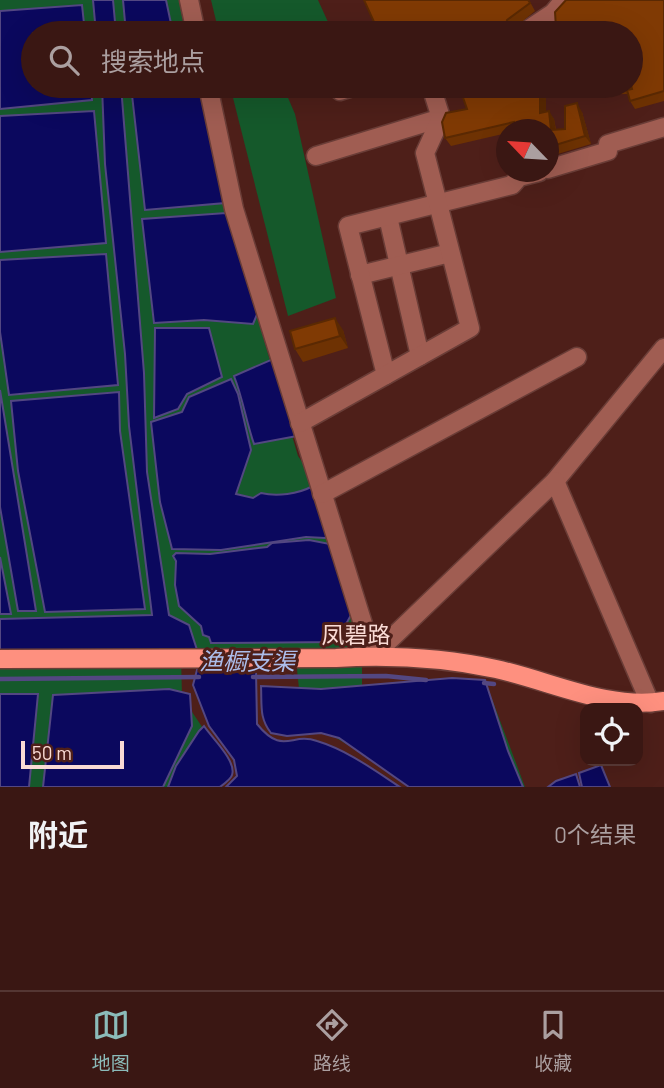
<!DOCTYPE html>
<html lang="zh">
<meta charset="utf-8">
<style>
body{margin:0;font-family:Barlow,"Noto Sans SC",sans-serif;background:#41201c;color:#f1f3f6}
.controls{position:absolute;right:21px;bottom:21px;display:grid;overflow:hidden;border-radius:14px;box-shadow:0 7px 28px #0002}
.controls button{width:63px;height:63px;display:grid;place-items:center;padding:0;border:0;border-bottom:2px solid #543633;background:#3a1713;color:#f1f3f6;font:35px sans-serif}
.compass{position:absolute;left:496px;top:119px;width:63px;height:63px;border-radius:50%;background:#3a1713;box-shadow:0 7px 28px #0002;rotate:295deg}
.scale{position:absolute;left:21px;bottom:18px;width:103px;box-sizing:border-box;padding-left:7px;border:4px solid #fadbd5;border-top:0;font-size:19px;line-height:24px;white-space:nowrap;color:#fadbd5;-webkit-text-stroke:5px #4e1f19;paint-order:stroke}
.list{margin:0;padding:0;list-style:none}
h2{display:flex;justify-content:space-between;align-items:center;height:91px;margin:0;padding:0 28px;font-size:30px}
h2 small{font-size:23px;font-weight:400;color:#ab9fa0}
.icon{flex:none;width:38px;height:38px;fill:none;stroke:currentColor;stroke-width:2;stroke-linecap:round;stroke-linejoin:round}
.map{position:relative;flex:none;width:664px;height:787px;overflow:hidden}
.search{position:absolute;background:#3a1713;box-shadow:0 7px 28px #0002;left:21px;right:21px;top:21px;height:77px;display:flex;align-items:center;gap:18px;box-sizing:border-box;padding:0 24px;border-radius:38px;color:#ab9fa0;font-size:26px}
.sheet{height:203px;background:#3a1713}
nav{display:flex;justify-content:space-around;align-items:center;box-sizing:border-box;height:98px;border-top:2px solid #543633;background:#3a1713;font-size:19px;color:#ab9fa0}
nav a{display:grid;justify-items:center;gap:4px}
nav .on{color:#8bbbb9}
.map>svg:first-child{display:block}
.green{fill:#15592b}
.water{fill:#0b085e;stroke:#534782;stroke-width:2}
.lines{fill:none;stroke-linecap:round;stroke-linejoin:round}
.stream{stroke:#534782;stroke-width:4.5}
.minor-casing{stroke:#6a3d37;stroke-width:21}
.major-casing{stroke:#6a3d37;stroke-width:21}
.minor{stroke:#a05d52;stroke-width:18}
.major{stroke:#fe907f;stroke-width:18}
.wall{fill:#6e3203}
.shaded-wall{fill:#5a2903}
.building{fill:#803a04;stroke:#5a2903;stroke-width:2}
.labels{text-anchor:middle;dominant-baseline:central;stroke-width:6;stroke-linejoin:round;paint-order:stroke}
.street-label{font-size:23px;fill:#fadbd5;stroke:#4e1f19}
.water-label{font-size:24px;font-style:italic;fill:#acbdeb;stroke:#4e1f19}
</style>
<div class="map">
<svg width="664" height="787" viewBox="0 0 664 787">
<rect width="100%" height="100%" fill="#4e1f19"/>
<g class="green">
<polygon points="0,0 179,0 185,33 33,33 33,86 199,86 264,340 298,456 331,503 362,645 362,687 487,686 525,787 420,787 302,718 295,650 181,655 182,697 225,761 201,787 0,787"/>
<polygon points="211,0 318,0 333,33 219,33"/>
<polygon points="230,86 283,86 295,114 336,298 288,316"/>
</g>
<g class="water">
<polygon points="93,0 113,0 116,33 96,33"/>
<polygon points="123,0 166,0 173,33 126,33"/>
<polygon points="82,5 85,33 33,33 33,86 91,86 92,100 0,109 0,11"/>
<polygon points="102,86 121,86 144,373 147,472 169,615 189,625 198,653 0,653 0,619 152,615 129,426 125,354 105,164"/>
<polygon points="131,86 201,86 225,203 145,210"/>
<polygon points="94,111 106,243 0,252 0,116"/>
<polygon points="226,213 258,312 253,324 204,320 154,323 142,219"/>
<polygon points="106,254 118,385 9,395 0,332 0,260"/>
<polygon points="155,328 209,328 222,377 187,394 178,409 154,418"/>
<path d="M 273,359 L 297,436 L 254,444 C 246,421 243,399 234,376 Z"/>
<path d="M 231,379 L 238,394 L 251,450 L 236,494 L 253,498 L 261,493 C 277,497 298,494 313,486 L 328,535 L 325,538 L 306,537 L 221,550 L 172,549 L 160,502 L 151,422 L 182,412 L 189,397 Z"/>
<polygon points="0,390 36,611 18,611 0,507"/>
<polygon points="119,392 120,431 145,609 45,612 18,471 11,401"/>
<polygon points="309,540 330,544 351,615 345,626 339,628 336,642 211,643 209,637 203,635 201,626 179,606 175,585 176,561 173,556 176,553 210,554 267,547 272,543"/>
<polygon points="0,557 11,614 0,614"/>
<path d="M 197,670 L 256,671 L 257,724 C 283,756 291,732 317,741 C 347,750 374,770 400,787 L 226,787 L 237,776 L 234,760 L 209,726 L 193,685 Z"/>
<path d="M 452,678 L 485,680 L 508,751 L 523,787 L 409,787 L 339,738 L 321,733 L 287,736 L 271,733 C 259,718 262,705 261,686 L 321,689 Z"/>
<polygon points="169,689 190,694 192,726 163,787 43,787 53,695"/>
<polygon points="0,694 38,694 29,787 0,787"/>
<path d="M 204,726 C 211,737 237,761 232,775 C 231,779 224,784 220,787 L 168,787 L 176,766 L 199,731 Z"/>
<polygon points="601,765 610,787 582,787 579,773"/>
<polygon points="576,774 580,787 548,787 556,781"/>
</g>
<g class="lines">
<g class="stream">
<polyline points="253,677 386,676 426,680"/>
<polyline points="0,679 199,677"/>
<polyline points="484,683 494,684"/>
</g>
<defs>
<g id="minor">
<polyline points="189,0 196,33"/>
<polyline points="523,33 553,13 564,0"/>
<polyline points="208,86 234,209 373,656 555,481 664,348"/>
<polyline points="338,86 340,91 356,86"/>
<polyline points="316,156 441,118"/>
<polyline points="548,169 608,151 608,144 664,127"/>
<polyline points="388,217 420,356"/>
<polyline points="360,275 450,253"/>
<polyline points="386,375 348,226 512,185 519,177 539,172"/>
<polyline points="300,423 470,328 425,153 441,118 431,86"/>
<polyline points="555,481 650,703"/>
<polyline points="322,494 577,357"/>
</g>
<path id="major" d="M 0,659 L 336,658 C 388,655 445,658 496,669 C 551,681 607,710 664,701"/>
</defs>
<use href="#minor" class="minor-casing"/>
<use href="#major" class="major-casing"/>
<use href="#minor" class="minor"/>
<use href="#major" class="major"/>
</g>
<g class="wall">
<polygon points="364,0 529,0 535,11 513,29 512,33 379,33"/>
<polygon points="664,0 664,101 635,109 630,101 628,94 570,95 564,87 631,86 556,28"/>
<polygon points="459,86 551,86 552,95 546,95 546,111 554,119 556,129 565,129 582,112 591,144 551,156 549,153 549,130 507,130 507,133 451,146 445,138 467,109"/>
<polygon points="343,330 348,348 303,362 295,349"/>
</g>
<g class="shaded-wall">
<polygon points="507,20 513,29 512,33 511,33 506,27"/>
<polygon points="546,86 551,86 552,95 546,87"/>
<polygon points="540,87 546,95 546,121 540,113"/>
<polygon points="577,103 582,112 591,144 585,136"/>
<polygon points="549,111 554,119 557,138 551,130"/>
<polygon points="335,318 343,330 348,348 340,336"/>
</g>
<g class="building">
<polygon points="364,0 528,0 530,3 507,20 506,27 503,29 504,33 435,33 432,26 415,33 379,33"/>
<polygon points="566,0 664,0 664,91 630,101 627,90 632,89 631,85 631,33 537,33 538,27 556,28 555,12"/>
<polygon points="353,29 355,33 344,33"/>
<polygon points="459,86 546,86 546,87 540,87 540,113 549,111 551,130 565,129 565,106 577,103 585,136 549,147 549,130 540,130 540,127 530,130 516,130 514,122 445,138 442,122 446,113 467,109"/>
<polygon points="564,86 607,86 564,87"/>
<polygon points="335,318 340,336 295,349 290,331"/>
</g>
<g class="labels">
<g class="street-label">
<text x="356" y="634">凤碧路</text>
</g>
<g class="water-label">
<text x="247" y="660">渔橱支渠</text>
</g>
</g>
</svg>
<div class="controls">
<button><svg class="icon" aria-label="locate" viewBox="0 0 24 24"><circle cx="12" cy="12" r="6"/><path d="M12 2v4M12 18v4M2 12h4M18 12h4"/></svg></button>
</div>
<svg class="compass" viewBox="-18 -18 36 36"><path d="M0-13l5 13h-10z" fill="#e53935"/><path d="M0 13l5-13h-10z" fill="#ab9fa0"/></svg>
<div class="scale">50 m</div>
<div class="search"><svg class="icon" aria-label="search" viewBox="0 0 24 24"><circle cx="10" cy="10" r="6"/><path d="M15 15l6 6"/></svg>搜索地点</div>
</div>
<section class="sheet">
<h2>附近<small>0个结果</small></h2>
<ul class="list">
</ul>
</section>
<nav>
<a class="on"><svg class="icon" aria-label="map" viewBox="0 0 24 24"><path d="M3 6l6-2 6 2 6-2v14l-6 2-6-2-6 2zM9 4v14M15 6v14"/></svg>地图</a>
<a><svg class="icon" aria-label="directions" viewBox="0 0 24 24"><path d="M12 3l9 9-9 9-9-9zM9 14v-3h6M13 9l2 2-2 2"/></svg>路线</a>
<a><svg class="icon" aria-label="saved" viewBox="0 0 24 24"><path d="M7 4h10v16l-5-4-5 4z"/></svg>收藏</a>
</nav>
